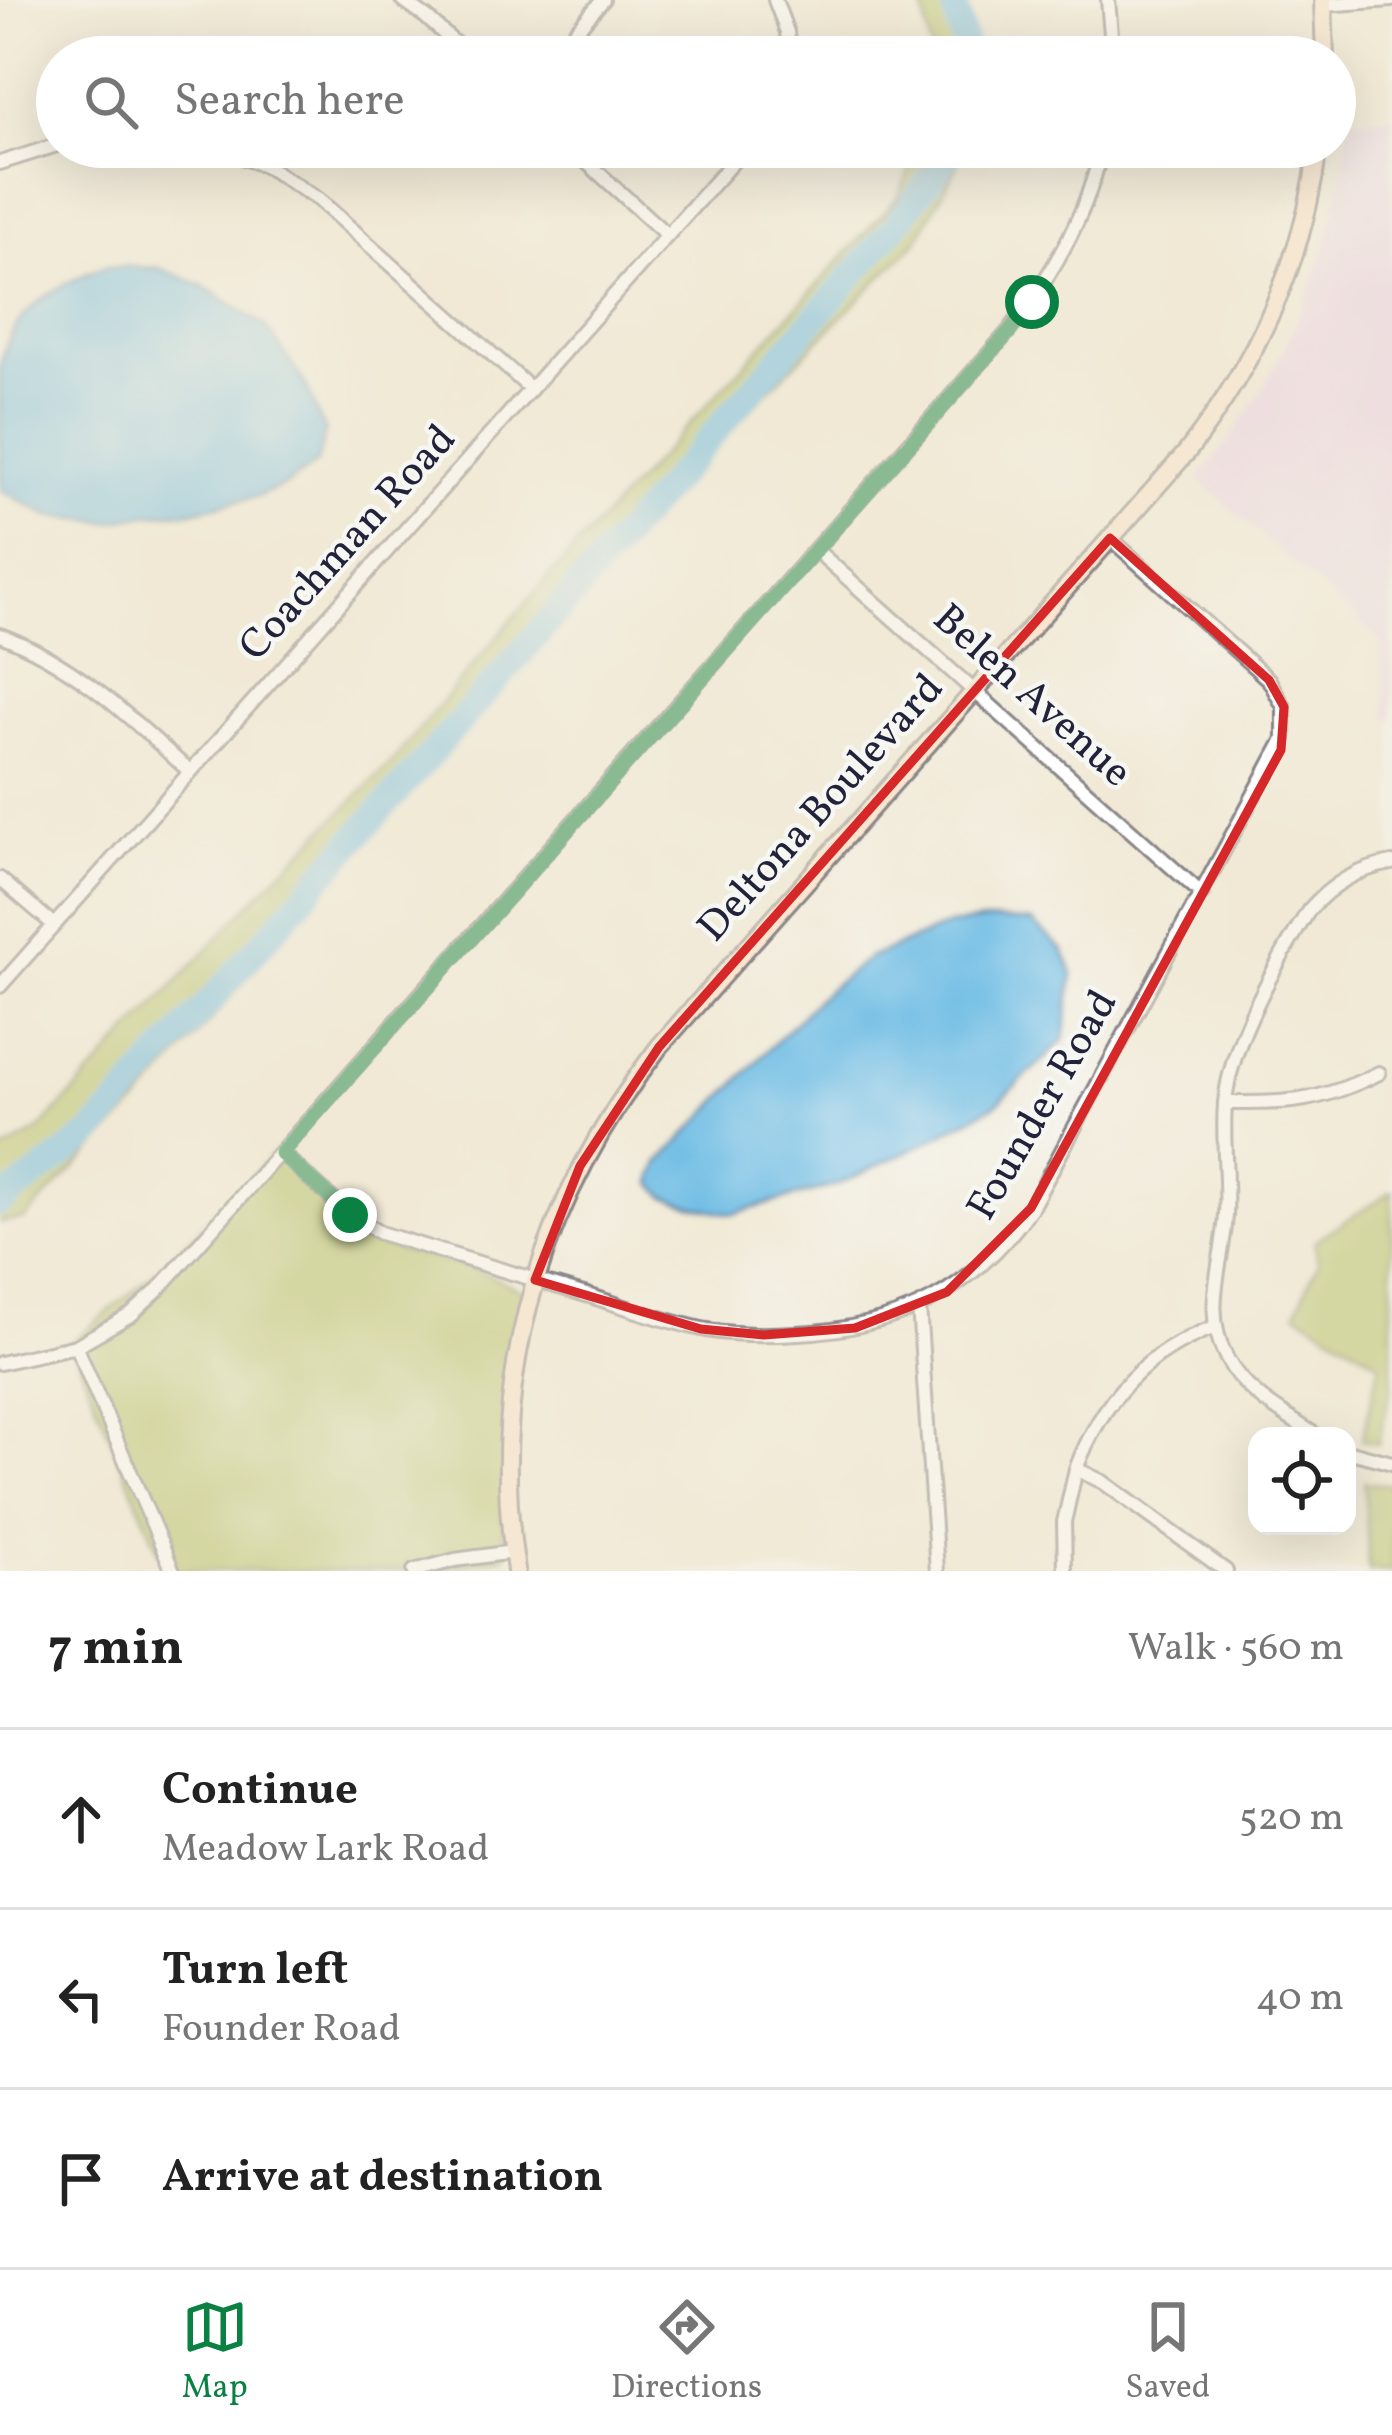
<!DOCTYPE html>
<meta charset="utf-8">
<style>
body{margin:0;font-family:Vollkorn,serif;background:#f2f2f2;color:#222}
.controls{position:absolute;right:36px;bottom:36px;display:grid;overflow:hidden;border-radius:24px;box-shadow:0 12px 48px #0002}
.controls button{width:108px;height:108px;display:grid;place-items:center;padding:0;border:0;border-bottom:3px solid #e0e0e0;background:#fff;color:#222;font:60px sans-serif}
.stop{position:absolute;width:36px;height:36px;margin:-27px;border:9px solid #0b8043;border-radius:50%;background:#fff}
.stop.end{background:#0b8043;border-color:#fff;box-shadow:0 3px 12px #0008}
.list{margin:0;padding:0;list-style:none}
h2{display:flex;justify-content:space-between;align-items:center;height:156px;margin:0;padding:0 48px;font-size:51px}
h2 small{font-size:39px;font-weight:400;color:#767676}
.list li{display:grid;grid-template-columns:78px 1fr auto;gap:36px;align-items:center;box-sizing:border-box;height:180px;padding:0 48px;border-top:3px solid #e0e0e0}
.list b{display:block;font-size:45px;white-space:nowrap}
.list p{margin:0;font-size:39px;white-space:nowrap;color:#767676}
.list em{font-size:39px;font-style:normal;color:#767676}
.icon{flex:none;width:66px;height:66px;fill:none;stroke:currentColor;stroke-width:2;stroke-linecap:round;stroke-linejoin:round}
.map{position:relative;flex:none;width:1392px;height:1571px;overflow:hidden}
.search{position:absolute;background:#fff;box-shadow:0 12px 48px #0002;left:36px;right:36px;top:36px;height:132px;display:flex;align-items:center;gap:30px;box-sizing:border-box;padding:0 42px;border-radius:66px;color:#767676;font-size:45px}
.sheet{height:696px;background:#fff}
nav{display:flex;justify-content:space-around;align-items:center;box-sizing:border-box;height:168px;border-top:3px solid #e0e0e0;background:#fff;font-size:33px;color:#767676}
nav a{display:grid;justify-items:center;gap:6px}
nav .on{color:#0b8043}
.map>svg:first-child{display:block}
.built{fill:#ebd1eb}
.green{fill:#b2c062;stroke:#6a714e;stroke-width:3}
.water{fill:#68bae4;stroke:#456e90;stroke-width:3}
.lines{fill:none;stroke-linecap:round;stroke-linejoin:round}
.river{stroke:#68bae4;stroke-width:27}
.minor-casing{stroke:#8a8688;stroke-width:18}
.secondary-casing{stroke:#8a8688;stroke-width:22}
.minor{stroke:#fff;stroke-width:12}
.secondary{stroke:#fce5cf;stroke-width:16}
.route{stroke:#0b8043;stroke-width:15}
.marked{fill:none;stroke:#d62828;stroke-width:9;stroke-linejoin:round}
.labels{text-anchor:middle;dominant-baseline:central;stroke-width:9;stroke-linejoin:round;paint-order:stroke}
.street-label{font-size:42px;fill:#22223b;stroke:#f6f6f2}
</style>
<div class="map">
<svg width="1392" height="1571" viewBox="0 0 1392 1571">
<rect width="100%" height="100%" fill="#f6f6f2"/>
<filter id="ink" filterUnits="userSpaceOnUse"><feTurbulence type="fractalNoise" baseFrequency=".00833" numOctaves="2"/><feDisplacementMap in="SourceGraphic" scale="24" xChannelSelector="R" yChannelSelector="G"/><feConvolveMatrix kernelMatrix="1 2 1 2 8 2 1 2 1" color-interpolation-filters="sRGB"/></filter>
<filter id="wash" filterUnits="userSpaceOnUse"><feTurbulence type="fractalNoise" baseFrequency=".004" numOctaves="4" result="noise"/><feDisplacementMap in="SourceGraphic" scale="48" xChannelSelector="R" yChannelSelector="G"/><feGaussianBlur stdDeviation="2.7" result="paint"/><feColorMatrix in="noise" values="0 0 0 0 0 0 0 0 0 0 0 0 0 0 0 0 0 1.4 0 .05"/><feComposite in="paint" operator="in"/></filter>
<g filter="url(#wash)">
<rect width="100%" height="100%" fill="#f1e9d5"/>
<polygon class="built" points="1392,116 1392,718 1387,719 1380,641 1198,479 1226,445 1260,393 1293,331 1320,263 1340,187 1349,119"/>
<g class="green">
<polygon points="922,0 956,0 972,57 932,57"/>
<polygon points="919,147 963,147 958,165 916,242 653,507 141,1101 25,1219 0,1223 0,1153 39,1130 256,897 390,764 536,591 898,197"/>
<polygon points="277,1151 374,1244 474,1269 524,1291 508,1368 503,1520 505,1556 441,1571 167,1571 71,1343 161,1268"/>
<polygon points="1392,1191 1392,1385 1378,1444 1362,1440 1380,1363 1296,1312 1318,1262 1314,1241"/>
<polygon points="1364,1482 1392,1485 1392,1571 1369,1571"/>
</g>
<g class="water">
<path d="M 106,266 L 159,268 L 202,285 L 265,326 L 306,385 L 325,432 L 317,463 L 287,484 L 259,496 L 187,512 L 151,514 L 110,522 L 49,516 L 1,490 L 0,368 C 10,310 55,285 106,266 Z"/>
<polygon points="996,920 1032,922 1063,950 1073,974 1064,1040 995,1105 931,1140 837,1185 733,1214 692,1206 665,1197 652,1182 659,1163 819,997 868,958 949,925"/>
</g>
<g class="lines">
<g class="river">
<polyline points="953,0 968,57"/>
<polyline points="0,1203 92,1134 536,636 893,229 954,147"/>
</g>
</g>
</g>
<g filter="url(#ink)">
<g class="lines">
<defs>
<g id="minor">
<polyline points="402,0 427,18 470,57"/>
<polyline points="775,0 787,32 790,57"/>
<polyline points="1108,0 1113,57"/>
<polyline points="1323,5 1392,0"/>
<polyline points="552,57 603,0"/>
<polyline points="215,147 266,166 319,200 531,389"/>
<polyline points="570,147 667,235"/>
<polyline points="0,163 57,145"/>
<polyline points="816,550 1202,894"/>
<path d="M 0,635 C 76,664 131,718 190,772"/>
<polyline points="0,879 54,925"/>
<polyline points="0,986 746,147"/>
<path d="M 1225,1103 C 1291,1103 1318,1103 1379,1073"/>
<path d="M 281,1153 L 350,1215 L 380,1233 C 448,1254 515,1274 583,1294 C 624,1306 665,1322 707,1330 C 737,1335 767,1335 798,1333 C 900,1328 972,1292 1031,1208 L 1284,739 L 1284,707 L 1269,680 L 1110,538"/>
<polyline points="919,1307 937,1571"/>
<polyline points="76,1346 173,1571"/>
<path d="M 0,1363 L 76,1346 L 132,1314 L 158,1290 L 1009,331 C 1052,276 1087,216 1102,147"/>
<path d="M 1317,1436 C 1285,1414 1246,1395 1227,1359 C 1201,1310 1223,1265 1226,1215 C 1228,1178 1222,1140 1225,1104 C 1229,1045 1278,960 1309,910 C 1332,884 1357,869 1392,863"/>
<polyline points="1347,1451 1392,1463"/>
<path d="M 1076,1469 C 1102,1400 1145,1352 1215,1327"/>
<polyline points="414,1571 455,1560 513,1552"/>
<polyline points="1065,1571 1064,1522 1076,1469 1103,1482 1226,1571"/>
</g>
<g id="secondary">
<polyline points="1323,0 1325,57"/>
<path d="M 516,1571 C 486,1376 540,1202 659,1047 L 1187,452 C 1255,364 1305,258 1318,147"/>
</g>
</defs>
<use href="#minor" class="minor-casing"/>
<use href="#secondary" class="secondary-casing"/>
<use href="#minor" class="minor"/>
<use href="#secondary" class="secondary"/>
</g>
</g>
<g class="lines" filter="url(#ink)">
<polyline class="route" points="350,1215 281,1153 1009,332 1032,302"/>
</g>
<path d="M0 0H1392V1571H0ZM 1110,538 L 1269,680 L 1284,707 L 1281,750 L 1031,1208 L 947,1292 L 855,1328 L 764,1335 L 701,1329 L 535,1280 L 580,1166 L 659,1047 Z" fill="#f1e9d5" fill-opacity=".55" fill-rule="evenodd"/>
<path class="marked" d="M 1110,538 L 1269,680 L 1284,707 L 1281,750 L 1031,1208 L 947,1292 L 855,1328 L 764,1335 L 701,1329 L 535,1280 L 580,1166 L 659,1047 Z"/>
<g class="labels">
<g class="street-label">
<text transform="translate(349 544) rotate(-48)">Coachman Road</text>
<text transform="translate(1031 697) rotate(42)">Belen Avenue</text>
<text transform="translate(822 809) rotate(-48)">Deltona Boulevard</text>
<text transform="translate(1044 1106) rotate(-60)">Founder Road</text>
</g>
</g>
</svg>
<div class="controls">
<button><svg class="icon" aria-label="locate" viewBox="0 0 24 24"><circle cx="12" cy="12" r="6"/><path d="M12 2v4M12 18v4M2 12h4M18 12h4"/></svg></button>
</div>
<div class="stop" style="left:1032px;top:302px"></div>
<div class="stop end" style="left:350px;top:1215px"></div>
<div class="search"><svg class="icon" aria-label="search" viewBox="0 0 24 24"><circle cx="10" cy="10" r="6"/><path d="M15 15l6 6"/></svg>Search here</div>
</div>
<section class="sheet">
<h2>7 min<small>Walk · 560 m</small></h2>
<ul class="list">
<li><svg class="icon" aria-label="ahead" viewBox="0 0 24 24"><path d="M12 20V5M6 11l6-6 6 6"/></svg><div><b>Continue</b><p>Meadow Lark Road</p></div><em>520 m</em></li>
<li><svg class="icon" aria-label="left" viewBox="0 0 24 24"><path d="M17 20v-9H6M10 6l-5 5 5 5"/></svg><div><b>Turn left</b><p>Founder Road</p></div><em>40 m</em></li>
<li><svg class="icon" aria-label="arrive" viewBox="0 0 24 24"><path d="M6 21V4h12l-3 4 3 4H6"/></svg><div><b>Arrive at destination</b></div></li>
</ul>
</section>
<nav>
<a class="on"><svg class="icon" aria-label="map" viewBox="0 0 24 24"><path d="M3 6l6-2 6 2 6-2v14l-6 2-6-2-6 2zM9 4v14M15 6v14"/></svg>Map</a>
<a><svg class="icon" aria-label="directions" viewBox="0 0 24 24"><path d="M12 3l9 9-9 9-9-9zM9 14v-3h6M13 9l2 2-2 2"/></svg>Directions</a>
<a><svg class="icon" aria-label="saved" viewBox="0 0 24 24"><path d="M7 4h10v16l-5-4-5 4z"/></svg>Saved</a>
</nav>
